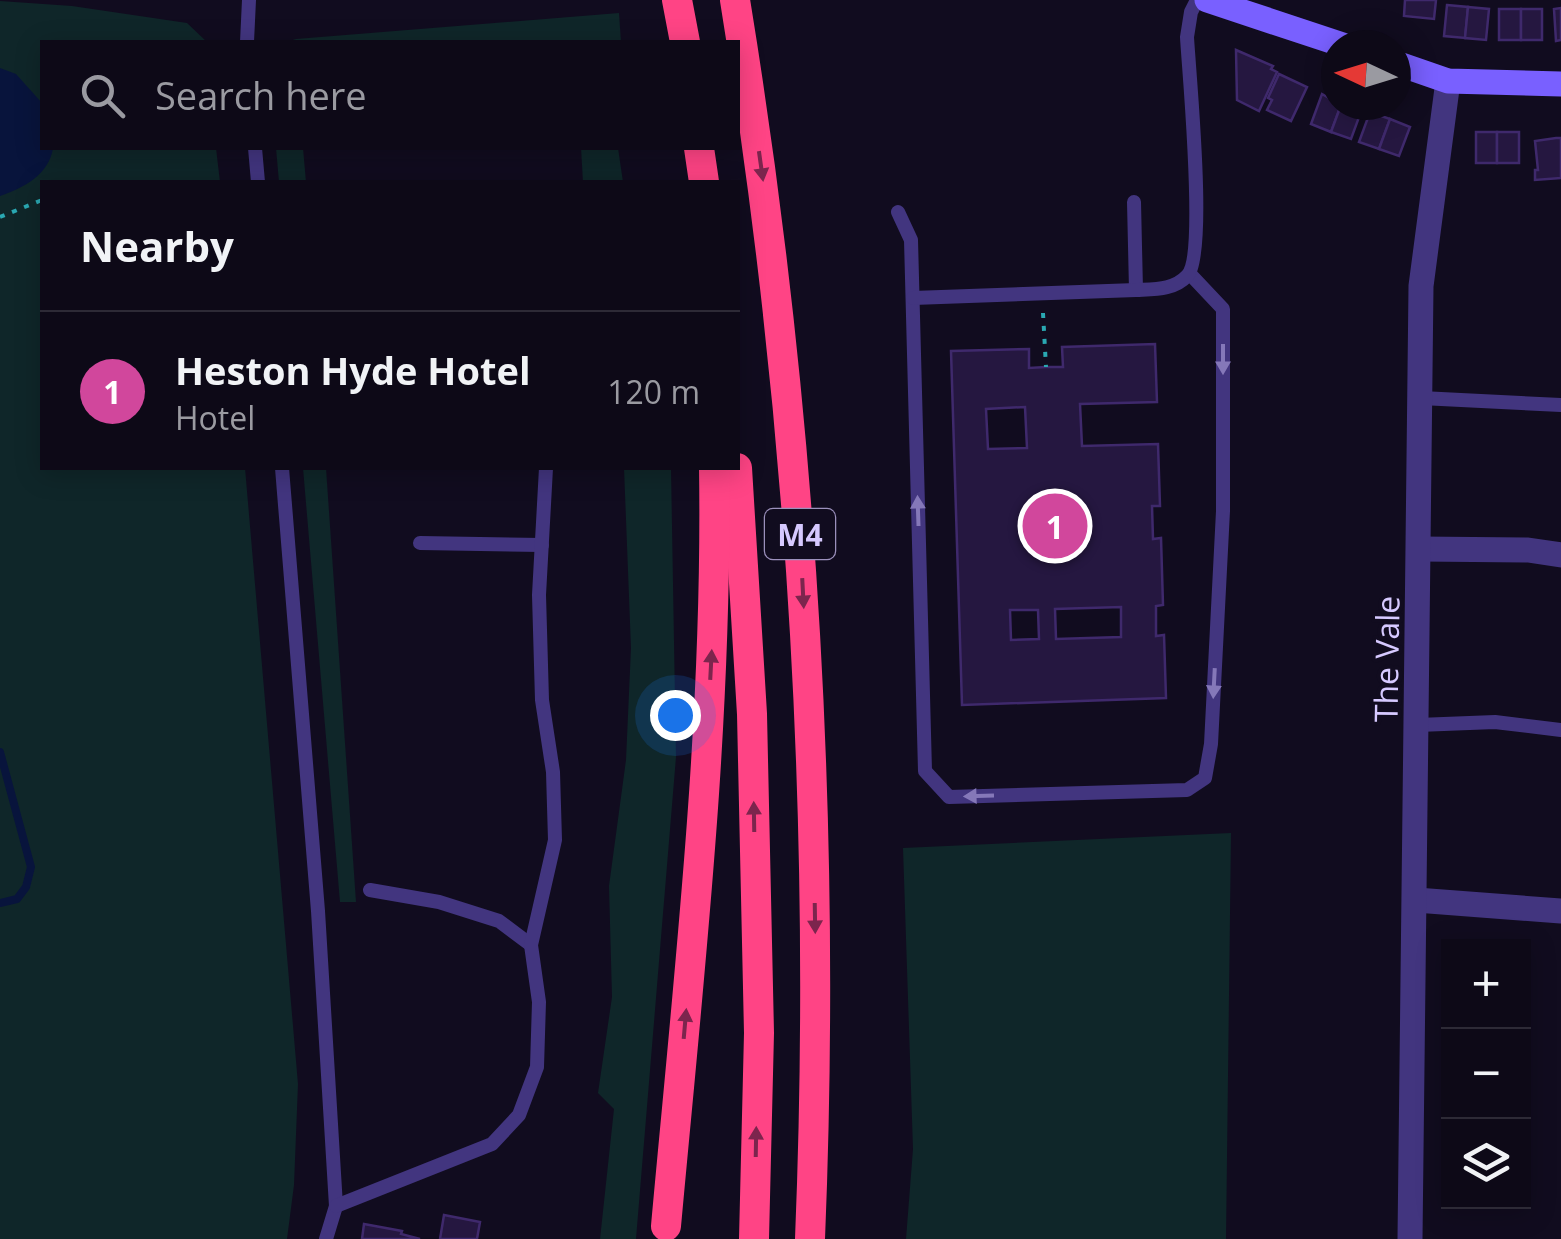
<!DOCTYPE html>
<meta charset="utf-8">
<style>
body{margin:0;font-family:"Open Sans",sans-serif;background:#161220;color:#f1f3f6}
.controls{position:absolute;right:30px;bottom:30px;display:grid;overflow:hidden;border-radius:0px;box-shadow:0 5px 25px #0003}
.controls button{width:90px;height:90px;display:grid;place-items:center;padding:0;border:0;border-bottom:2px solid #2d2a36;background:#0d0917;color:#f1f3f6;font:50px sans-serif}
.compass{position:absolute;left:1321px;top:30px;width:90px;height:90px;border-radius:50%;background:#0d0917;box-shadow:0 5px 25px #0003;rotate:274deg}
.you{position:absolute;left:675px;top:715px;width:35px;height:35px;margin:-25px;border:8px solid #fff;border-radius:50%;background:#1a73e8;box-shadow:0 0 0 15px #1a73e833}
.badge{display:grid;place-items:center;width:65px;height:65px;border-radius:50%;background:#ea580c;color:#fff;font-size:32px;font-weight:700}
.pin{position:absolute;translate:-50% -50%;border:5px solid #fff;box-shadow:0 2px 10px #0006}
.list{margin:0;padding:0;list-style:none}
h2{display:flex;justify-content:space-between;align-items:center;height:130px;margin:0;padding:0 40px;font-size:42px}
h2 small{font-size:32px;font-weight:400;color:#9a9aa1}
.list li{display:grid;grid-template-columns:65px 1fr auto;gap:30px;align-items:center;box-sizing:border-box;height:160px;padding:0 40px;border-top:2px solid #2d2a36}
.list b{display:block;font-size:38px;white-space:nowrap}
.list p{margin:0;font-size:32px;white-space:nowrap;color:#9a9aa1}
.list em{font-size:32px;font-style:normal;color:#9a9aa1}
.icon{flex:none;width:55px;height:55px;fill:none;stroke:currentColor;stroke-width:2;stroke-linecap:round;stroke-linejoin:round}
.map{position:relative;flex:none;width:1561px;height:1239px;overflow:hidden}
.search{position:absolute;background:#0d0917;box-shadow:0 5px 25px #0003;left:40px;top:40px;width:700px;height:110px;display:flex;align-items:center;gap:25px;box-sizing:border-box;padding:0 35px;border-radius:0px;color:#9a9aa1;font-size:38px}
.panel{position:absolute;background:#0d0917;box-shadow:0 5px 25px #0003;left:40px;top:180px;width:700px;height:290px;border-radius:0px}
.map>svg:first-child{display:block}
.green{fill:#0f2629}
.water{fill:#08143c}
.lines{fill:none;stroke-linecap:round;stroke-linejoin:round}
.stream{stroke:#08143c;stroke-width:8}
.building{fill:#251740;stroke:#3f296c;stroke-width:2.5;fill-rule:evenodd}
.path{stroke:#2aa8b2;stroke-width:4;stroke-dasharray:5 8;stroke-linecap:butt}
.lane{stroke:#42357f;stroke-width:14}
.street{stroke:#42357f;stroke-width:25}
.secondary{stroke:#7960ff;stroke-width:25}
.highway{stroke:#ff4485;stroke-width:30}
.oneway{fill:#7c254d}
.oneway2{fill:#8578b9}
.labels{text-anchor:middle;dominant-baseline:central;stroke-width:8;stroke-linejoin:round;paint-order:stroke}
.shield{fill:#110c1f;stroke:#9b90bc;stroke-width:2.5}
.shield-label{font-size:30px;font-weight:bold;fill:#d6c9ff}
.street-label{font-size:32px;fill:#d6c9ff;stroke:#110c1f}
</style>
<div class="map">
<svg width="1561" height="1239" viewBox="0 0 1561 1239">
<rect width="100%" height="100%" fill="#110c1f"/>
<g class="green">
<polygon points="0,1 72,6 187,23 207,42 42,42 42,148 216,148 220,182 42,182 42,468 245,468 298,1084 294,1185 287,1239 0,1239"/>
<polygon points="619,13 621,42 286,42 296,39"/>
<polygon points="276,148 303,148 306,182 279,182"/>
<polygon points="581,148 618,148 623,182 583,182"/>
<polygon points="303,468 326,468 356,902 340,902"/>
<polygon points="624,468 671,468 676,757 636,1239 600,1239 614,1109 598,1093 612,997 609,886 626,760 631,648"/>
<polygon points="1231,833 1226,1239 906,1239 913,1149 903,848"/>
</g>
<path class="water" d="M 0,68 L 16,74 L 42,103 L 42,148 L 53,148 C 49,175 23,188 0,196 Z"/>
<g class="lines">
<polyline class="stream" points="0,752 31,867 26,887 17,899 0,903"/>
</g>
<g class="building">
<polygon points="1405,0 1436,0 1434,19 1404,16"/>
<polygon points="1447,5 1468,7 1465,38 1444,36"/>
<polygon points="1468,7 1489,9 1486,40 1465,38"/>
<polygon points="1561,8 1561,40 1556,41 1554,9"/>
<rect x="1499" y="9" width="22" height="31"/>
<rect x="1521" y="9" width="21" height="31"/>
<polygon points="1236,50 1273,66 1271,69 1277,72 1259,111 1237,100"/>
<polygon points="1279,74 1307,87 1291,121 1267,110 1272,100 1268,98"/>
<polygon points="1322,94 1341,105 1331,132 1311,124"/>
<polygon points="1341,105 1362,109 1351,139 1331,132"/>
<polygon points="1370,112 1390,119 1379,149 1359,142"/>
<polygon points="1390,119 1410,127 1399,156 1379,149"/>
<rect x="1476" y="132" width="21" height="31"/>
<rect x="1497" y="132" width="22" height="31"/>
<polygon points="1556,138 1561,138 1561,178 1535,180 1535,170 1538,170 1535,141"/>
<path d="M 1155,344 L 1157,402 L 1080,404 L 1082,446 L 1158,444 L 1160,506 L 1152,506 L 1153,539 L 1161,538 L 1163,605 L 1156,606 L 1156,636 L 1164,635 L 1166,698 L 962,705 L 951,351 L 1029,349 L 1029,368 L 1046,367 L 1063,367 L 1062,347 ZM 1025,407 L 1027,448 L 988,449 L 986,409 ZM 1121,607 L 1121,637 L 1056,639 L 1055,609 ZM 1010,610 L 1038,610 L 1039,639 L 1011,640 Z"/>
<polygon points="444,1215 480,1222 477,1239 440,1239"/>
<polygon points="364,1224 402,1231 401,1234 420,1239 362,1239"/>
</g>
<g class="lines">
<g class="path">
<polyline points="0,217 42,200"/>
<polyline points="1043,313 1046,367"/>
</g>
<g class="lane">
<polyline points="247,42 249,0"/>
<polyline points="255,148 258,182"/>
<polyline points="1134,202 1136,290"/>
<polyline points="898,212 911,240 925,771 949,797 1187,790 1205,778 1211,744 1223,511 1223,309 1190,274"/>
<path d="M 913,298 L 1136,290 C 1155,289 1174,290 1187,276 C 1207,257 1189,74 1187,37 L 1191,12 L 1197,0"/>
<polyline points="1421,398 1561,405"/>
<polyline points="282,468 318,911 336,1206 326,1239"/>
<polyline points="420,543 542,545"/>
<polyline points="1418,725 1495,722 1561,730"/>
<polyline points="370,890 439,902 499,921 531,945"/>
<polyline points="336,1206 492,1144 519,1115 537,1067 539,1002 531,945 555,840 553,772 542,700 539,595 546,468"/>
</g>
<g class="street">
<polyline points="1420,549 1528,550 1561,555"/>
<polyline points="1416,900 1561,911"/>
<polyline points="1410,1239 1421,286 1448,81"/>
</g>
<g class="secondary">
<polyline points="1207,0 1343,45"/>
<polyline points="1396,63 1448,81 1561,84"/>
</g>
<g class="highway">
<polyline points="677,0 685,42"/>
<path d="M 735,0 C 802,410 827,824 810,1239"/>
<polyline points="699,148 704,182"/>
<polyline points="737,468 752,714 759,1033 754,1239"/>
<path d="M 666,1226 C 689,974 718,721 714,468"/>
</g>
</g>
<defs><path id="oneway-solid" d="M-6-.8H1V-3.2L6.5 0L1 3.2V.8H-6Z" transform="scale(2.5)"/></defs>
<g class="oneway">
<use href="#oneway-solid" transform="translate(761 166) rotate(82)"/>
<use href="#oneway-solid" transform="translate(803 593) rotate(87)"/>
<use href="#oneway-solid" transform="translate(711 665) rotate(-87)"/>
<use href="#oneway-solid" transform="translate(754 817) rotate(-91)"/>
<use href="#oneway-solid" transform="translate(815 918) rotate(89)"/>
<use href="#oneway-solid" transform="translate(685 1024) rotate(-85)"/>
<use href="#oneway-solid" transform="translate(756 1142) rotate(-89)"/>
</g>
<g class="oneway2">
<use href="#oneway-solid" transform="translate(1223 359) rotate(90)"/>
<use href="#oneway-solid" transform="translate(918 511) rotate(-92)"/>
<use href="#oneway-solid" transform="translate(1214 683) rotate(93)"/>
<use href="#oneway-solid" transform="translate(979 796) rotate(178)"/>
</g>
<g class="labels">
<rect class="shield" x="765" y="509" width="70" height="50" rx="8"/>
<g class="shield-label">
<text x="800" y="534">M4</text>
</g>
<g class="street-label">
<text transform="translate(1386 659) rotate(-89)">The Vale</text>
</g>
</g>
</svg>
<div class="controls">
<button>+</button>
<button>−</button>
<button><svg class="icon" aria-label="layers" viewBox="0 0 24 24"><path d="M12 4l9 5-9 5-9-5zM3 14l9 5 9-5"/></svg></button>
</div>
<svg class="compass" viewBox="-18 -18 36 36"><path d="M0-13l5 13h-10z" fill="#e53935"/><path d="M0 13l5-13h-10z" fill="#9a9aa1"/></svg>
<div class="you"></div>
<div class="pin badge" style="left:1055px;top:526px;background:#d1479c">1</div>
<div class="search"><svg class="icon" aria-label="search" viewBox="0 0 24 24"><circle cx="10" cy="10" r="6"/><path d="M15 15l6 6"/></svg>Search here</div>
<section class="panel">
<h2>Nearby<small></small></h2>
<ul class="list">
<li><span class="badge" style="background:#d1479c">1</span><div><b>Heston Hyde Hotel</b><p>Hotel</p></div><em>120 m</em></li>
</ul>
</section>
</div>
